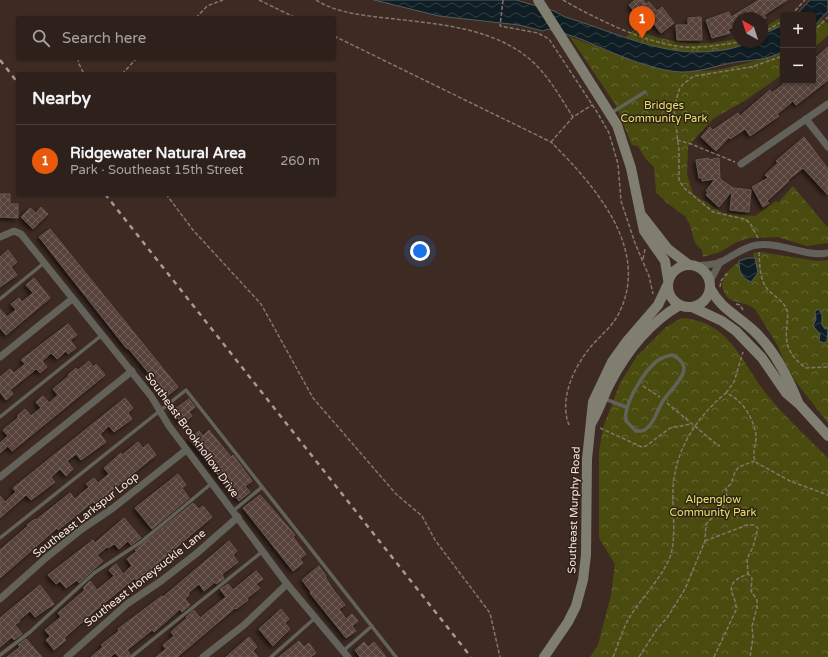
<!DOCTYPE html>
<meta charset="utf-8">
<style>
body{margin:0;font-family:"Varela Round",sans-serif;background:#3a2d27;color:#f1f3f6}
.controls{position:absolute;right:12px;top:12px;display:grid;overflow:hidden;border-radius:4px;box-shadow:0 1px 3px #0004}
.controls button{width:36px;height:36px;display:grid;place-items:center;padding:0;border:0;border-bottom:1px solid #493e39;background:#2e201a;color:#f1f3f6;font:20px sans-serif}
.compass{position:absolute;left:732px;top:12px;width:36px;height:36px;border-radius:50%;background:#2e201a;box-shadow:0 1px 3px #0004;rotate:321deg}
.you{position:absolute;left:420px;top:251px;width:14px;height:14px;margin:-10px;border:3px solid #fff;border-radius:50%;background:#1a73e8;box-shadow:0 0 0 6px #1a73e833}
.badge{display:grid;place-items:center;width:26px;height:26px;border-radius:50%;background:#ea580c;color:#fff;font-size:13px;font-weight:700}
.pin{position:absolute;translate:-50% -33px;filter:drop-shadow(0 1px 2px #0008)}
.pin::after{content:'';position:absolute;top:21px;width:14px;height:12px;background:inherit;clip-path:polygon(0 0,100% 0,50% 100%)}
.list{margin:0;padding:0;list-style:none}
h2{display:flex;justify-content:space-between;align-items:center;height:52px;margin:0;padding:0 16px;font-size:17px}
h2 small{font-size:13px;font-weight:400;color:#a7a3a2}
.list li{display:grid;grid-template-columns:26px 1fr auto;gap:12px;align-items:center;box-sizing:border-box;height:72px;padding:0 16px;border-top:1px solid #493e39}
.list b{display:block;font-size:15px;white-space:nowrap}
.list p{margin:0;font-size:13px;white-space:nowrap;color:#a7a3a2}
.list em{font-size:13px;font-style:normal;color:#a7a3a2}
.icon{flex:none;width:22px;height:22px;fill:none;stroke:currentColor;stroke-width:2;stroke-linecap:round;stroke-linejoin:round}
.map{position:relative;flex:none;width:828px;height:657px;overflow:hidden}
.search{position:absolute;background:#2e201a;box-shadow:0 1px 3px #0004;left:16px;top:16px;width:320px;height:44px;display:flex;align-items:center;gap:10px;box-sizing:border-box;padding:0 14px;border-radius:4px;color:#a7a3a2;font-size:15px}
.panel{position:absolute;background:#2e201a;box-shadow:0 1px 3px #0004;left:16px;top:72px;width:320px;height:124px;border-radius:4px}
.map>svg:first-child{display:block}
.park{fill:url(#park-crowns)}
.water{fill:url(#water-waves);stroke:#555c5e}
.building{fill:url(#building-cross-hatch);stroke:#6b574e;filter:url(#shadow)}
.lines{fill:none;stroke-linecap:round;stroke-linejoin:round}
.path{stroke:#84756e;stroke-width:1.5;stroke-dasharray:4 2;stroke-linecap:butt}
.service{stroke:#63625a;stroke-width:3.5}
.minor{stroke:#63625a;stroke-width:7}
.secondary{stroke:#7f7e70;stroke-width:10}
.rail{stroke:#a79892;stroke-width:2.5;stroke-dasharray:5 5;stroke-linecap:butt}
.labels{text-anchor:middle;dominant-baseline:central;stroke-width:3;stroke-linejoin:round;paint-order:stroke}
.park-label{font-size:11px;fill:#e1e668;stroke:#322119}
.street-label{font-size:11px;fill:#f7ebe6;stroke:#322119}
</style>
<div class="map">
<svg width="828" height="657" viewBox="0 0 828 657">
<defs>
<pattern id="park-crowns" width="20" height="18" patternUnits="userSpaceOnUse"><rect width="20" height="18" fill="#4a4c0f"/><path d="M2 6a3 3 0 1 1 6 0M12 15a3 3 0 1 1 6 0" fill="none" stroke="#656632"/></pattern>
<pattern id="water-waves" width="16" height="10" patternUnits="userSpaceOnUse"><rect width="16" height="10" fill="#0f1e24"/><path d="M0 5q4-4 8 0t8 0" fill="none" stroke="#333f44"/></pattern>
<pattern id="building-cross-hatch" width="8" height="8" patternUnits="userSpaceOnUse"><rect width="8" height="8" fill="#56433a"/><path d="M0 0l8 8M0 8l8-8" fill="none" stroke="#6f5e56"/></pattern>
<filter id="shadow"><feDropShadow dx="-2.5" dy="2.5" stdDeviation="2" flood-color="#0009"/></filter>
</defs>
<rect width="100%" height="100%" fill="#3d2b23"/>
<g class="park">
<path d="M 783,16 L 783,38 L 726,60 L 618,44 L 634,30 C 669,42 702,49 738,38 L 738,42 L 762,42 L 762,29 Z"/>
<polygon points="822,19 828,24 828,35 813,49 813,29"/>
<path d="M 570,37 L 656,68 C 671,69 687,71 702,71 C 723,71 763,59 783,52 L 783,74 L 746,100 L 714,118 L 688,146 L 687,174 L 693,194 L 723,213 L 755,216 L 776,201 L 778,203 L 793,186 L 827,227 L 828,226 L 828,243 L 807,246 L 777,237 L 749,238 L 735,243 L 720,252 L 703,257 L 702,250 L 695,243 L 690,225 L 686,217 L 666,202 L 656,192 L 654,167 L 645,158 L 638,146 L 632,145 L 615,104 Z"/>
<path d="M 760,252 L 817,261 L 828,260 L 828,423 L 796,382 L 783,359 L 778,346 L 755,309 C 743,299 724,307 722,283 C 727,268 739,259 754,258 L 753,253 Z"/>
<path d="M 681,318 C 730,320 742,364 768,396 C 786,418 808,438 828,458 L 828,657 L 590,657 L 598,645 L 611,595 L 615,564 L 599,538 L 599,452 L 603,428 L 620,383 L 637,356 L 666,327 Z"/>
</g>
<g class="water">
<path d="M 374,0 L 516,0 L 554,11 L 565,17 C 606,29 653,52 696,52 C 706,52 719,51 729,49 C 742,46 749,42 762,42 L 762,35 L 783,25 L 783,51 C 769,60 752,60 736,62 C 718,65 701,72 682,72 C 652,71 611,52 583,40 C 572,35 559,33 548,29 L 543,31 L 519,25 L 439,16 Z"/>
<polygon points="810,0 828,0 828,11 813,27 813,15 796,15"/>
<path d="M 748,258 L 755,258 L 758,273 L 751,282 C 741,277 739,272 739,261 Z"/>
<polygon points="818,309 822,314 822,325 825,329 828,329 827,341 824,343 819,341 820,334 813,326 816,319 815,312"/>
</g>
<g class="building">
<polygon points="635,0 643,0 646,4 649,2 657,11 662,7 674,23 661,33 645,13 639,17 629,5"/>
<polygon points="759,0 787,0 764,15 766,18 738,18 738,26 728,29 730,33 712,38 706,20 729,12 731,17"/>
<polygon points="701,17 702,40 677,40 676,25 688,25 688,18"/>
<polygon points="828,47 828,80 796,105 793,101 777,114 779,116 750,136 745,129 730,139 729,137 716,151 701,137 710,127 713,130 738,113 740,116 770,90 772,93 788,81 813,81 813,60"/>
<polygon points="804,137 828,169 828,195 803,168 788,180 789,181 767,201 769,203 763,207 752,187 768,178 765,175 778,163 776,161"/>
<polygon points="709,158 707,160 719,158 720,179 733,188 751,190 749,212 730,210 732,191 719,207 706,195 708,192 706,191 715,179 702,181 702,178 699,178 696,160"/>
<polygon points="0,194 10,194 10,204 18,204 18,218 0,217"/>
<polygon points="41,207 48,214 33,229 21,217 30,208 36,213"/>
<polygon points="50,229 178,387 165,398 150,379 152,377 128,348 127,349 39,237"/>
<polygon points="8,250 17,262 11,267 17,275 0,287 0,257"/>
<polygon points="34,278 50,298 6,335 0,328 0,309 7,317 16,310 11,304 19,298 22,302 33,293 26,285"/>
<polygon points="68,324 77,335 70,340 76,348 68,354 66,351 57,359 51,353 42,361 47,367 40,373 36,369 10,390 13,394 6,400 0,392 0,377 10,369 14,373 25,364 21,360"/>
<polygon points="89,361 93,367 96,364 105,375 12,451 8,446 0,453 0,443 8,436 3,430 19,417 17,416 25,409 31,416 41,408 36,402 43,396 49,403 58,395 53,389 69,376 68,375 76,368 78,370"/>
<polygon points="125,398 133,408 128,413 132,419 114,432 109,426 100,434 106,442 81,460 76,454 67,461 73,469 66,476 60,469 51,477 55,482 31,500 26,495 0,518 0,496 5,502 16,492 13,488"/>
<polygon points="189,399 195,407 189,412 192,416 182,424 172,411"/>
<polygon points="209,430 231,457 233,455 252,481 245,486 250,492 239,501 189,439 199,431 203,436"/>
<polygon points="138,442 143,448 148,444 156,455 95,504 93,502 58,530 57,528 0,578 0,550 28,526 27,525 35,519 36,520 70,493 75,499 89,487 86,484 94,478 98,483 109,474 104,468 121,453 122,455"/>
<polygon points="178,474 186,485 182,488 189,498 152,529 135,508"/>
<polygon points="260,495 295,535 293,537 306,554 300,559 303,563 293,571 243,508"/>
<polygon points="193,503 199,509 203,506 212,517 151,569 136,580 135,578 97,609 64,638 66,640 54,650 46,640 50,636 45,630 61,617 58,613 85,590 83,588 90,581 97,590 108,581 114,576 109,570 116,564 123,574 132,566 127,559 137,551 135,550"/>
<polygon points="124,518 141,538 131,545 128,541 119,549 114,544 108,548 107,547 97,555 103,561 79,583 77,580 66,588 60,581 56,584 48,575 93,540 95,543"/>
<polygon points="229,541 237,551 233,555 238,562 222,574 224,579 216,584 215,582 204,591 199,584 188,593 189,595 185,599 190,605 182,612 180,609 154,632 152,630 127,650 130,654 128,657 119,657 115,653 110,657 91,657 103,647 101,645 119,631 118,629 162,596 163,597"/>
<polygon points="319,566 326,576 325,577 332,588 345,605 339,609 346,619 352,614 358,621 352,626 356,631 346,638 310,593 311,592 302,580"/>
<polygon points="256,571 263,579 256,584 260,588 247,598 248,600 236,609 235,608 177,657 156,657 166,649 163,645 174,636 171,632 187,618 186,617 194,610 200,618 226,597 220,589 228,584 233,590"/>
<polygon points="40,585 54,604 35,617 30,611 19,620 20,621 15,625 22,634 14,640 12,637 0,647 0,618"/>
<polygon points="281,609 289,619 285,623 290,629 273,646 259,629"/>
<polygon points="249,637 257,647 253,651 258,657 226,657"/>
<polygon points="26,639 42,657 7,657 20,647 18,645"/>
<polygon points="299,641 304,647 309,643 316,653 311,657 279,657"/>
<polygon points="364,642 368,647 374,642 386,657 360,657 355,650"/>
</g>
<g class="lines">
<g class="path">
<polyline points="259,0 296,18"/>
<path d="M 316,0 C 337,13 361,15 386,18 C 437,24 498,27 536,65 C 551,80 562,100 573,117"/>
<polyline points="503,0 500,26 538,33 549,39 597,112 609,133 618,164 621,201 635,243 649,276 653,294"/>
<path d="M 563,0 C 596,19 645,43 684,47 C 702,48 721,45 739,42"/>
<polyline points="791,15 805,0"/>
<polyline points="196,18 207,6 223,0"/>
<polyline points="813,32 828,17"/>
<polyline points="762,33 783,21"/>
<path d="M 334,36 L 551,142 C 593,184 650,247 620,311 C 613,327 599,336 589,349 C 573,369 559,400 569,425"/>
<polyline points="79,58 78,62 84,74"/>
<polyline points="122,74 137,58"/>
<polyline points="677,140 691,144 735,162"/>
<polyline points="551,142 573,117 592,105"/>
<polyline points="166,194 193,230 261,304 313,398 396,494 422,516 435,540 490,613 500,657"/>
<polyline points="758,238 750,223 744,219 713,212 684,188 679,180 679,151 674,108 679,90 683,84 694,76 751,67 783,56"/>
<path d="M 759,252 C 760,265 759,279 768,290 C 774,296 782,300 786,308 C 789,314 787,319 787,326 C 784,346 791,357 806,368 L 828,367"/>
<polyline points="643,259 645,249"/>
<polyline points="720,287 721,281 728,272"/>
<polyline points="736,304 740,305 743,310"/>
<polyline points="643,386 660,397"/>
<polyline points="726,393 734,382 743,352"/>
<polyline points="667,403 715,443 720,446"/>
<polyline points="600,428 642,447 646,446 670,428 691,424"/>
<polyline points="705,541 747,525 754,525 758,528 753,547 747,559 748,574"/>
<path d="M 613,657 C 619,643 623,627 631,615 C 643,596 661,579 670,557 C 676,540 673,518 673,500 C 671,456 694,419 726,393 C 742,399 754,419 756,435 C 757,444 750,456 757,463 L 790,481 L 828,495"/>
<path d="M 639,657 L 657,629 L 667,618 L 685,589 L 705,541 L 706,524 L 722,508 L 727,499 L 726,488 L 731,484 C 737,465 735,469 754,461"/>
<path d="M 714,657 L 736,610 C 738,595 718,585 748,574 L 752,578 L 751,591 L 757,600 L 757,607 L 752,626 L 753,637 L 750,657"/>
</g>
<g class="service">
<polyline points="611,113 645,92"/>
<polyline points="0,299 44,263"/>
<path d="M 672,355 C 700,368 671,387 663,401 C 657,410 655,422 647,428 C 644,432 640,431 636,431 L 626,421 C 623,405 644,371 657,361 C 662,357 667,356 672,355 Z"/>
<polyline points="605,399 626,407"/>
<polyline points="0,417 102,335"/>
<polyline points="233,511 262,487"/>
<polyline points="0,538 186,390 396,657"/>
<polyline points="343,651 372,626"/>
<polyline points="0,655 30,632 94,573 141,542 212,483"/>
<polyline points="131,657 263,551"/>
<polyline points="271,657 315,618"/>
</g>
<g class="minor">
<polyline points="806,119 828,147"/>
<polyline points="741,164 828,104"/>
<polyline points="0,237 14,231 21,234 151,396 169,426 287,584 348,657"/>
<path d="M 696,266 C 704,265 713,265 721,262 C 733,256 743,247 757,245 C 782,242 804,257 828,253"/>
<polyline points="710,281 720,262"/>
<polyline points="0,357 72,299"/>
<polyline points="0,477 132,371"/>
<polyline points="0,599 47,557 82,529 113,508 186,450"/>
<polyline points="67,657 127,604 161,581 197,553 238,517"/>
<polyline points="203,657 244,625 287,584"/>
</g>
<g class="secondary">
<polyline points="538,0 617,125 631,168 644,231 665,261 668,279"/>
<polyline points="643,217 668,249 689,265"/>
<circle cx="689" cy="286" r="21"/>
<path d="M 710,288 C 721,309 737,315 753,330 C 774,349 788,377 798,402"/>
<polyline points="692,307 722,321 736,331 762,358 786,393 799,404 828,436"/>
<path d="M 592,422 C 599,410 603,397 609,385 C 625,354 649,323 680,305"/>
<polyline points="544,657 568,622 576,606 583,580 586,555 587,459 593,402 612,362 627,341 658,305 667,286"/>
</g>
<g class="rail">
<polyline points="0,60 18,83"/>
<polyline points="105,194 471,657"/>
</g>
</g>
<g class="labels">
<g class="park-label">
<text x="664" y="105">Bridges<tspan x="664" dy="13">Community Park</tspan></text>
<text x="713" y="499">Alpenglow<tspan x="713" dy="13">Community Park</tspan></text>
</g>
<g class="street-label">
<text transform="translate(192 435) rotate(54)">Southeast Brookhollow Drive</text>
<text transform="translate(574 510) rotate(-88)">Southeast Murphy Road</text>
<text transform="translate(86 515) rotate(-38)">Southeast Larkspur Loop</text>
<text transform="translate(145 578) rotate(-38)">Southeast Honeysuckle Lane</text>
</g>
</g>
</svg>
<div class="controls">
<button>+</button>
<button>−</button>
</div>
<svg class="compass" viewBox="-18 -18 36 36"><path d="M0-13l5 13h-10z" fill="#e53935"/><path d="M0 13l5-13h-10z" fill="#a7a3a2"/></svg>
<div class="you"></div>
<div class="pin badge" style="left:642px;top:39px">1</div>
<div class="search"><svg class="icon" aria-label="search" viewBox="0 0 24 24"><circle cx="10" cy="10" r="6"/><path d="M15 15l6 6"/></svg>Search here</div>
<section class="panel">
<h2>Nearby<small></small></h2>
<ul class="list">
<li><span class="badge">1</span><div><b>Ridgewater Natural Area</b><p>Park · Southeast 15th Street</p></div><em>260 m</em></li>
</ul>
</section>
</div>
